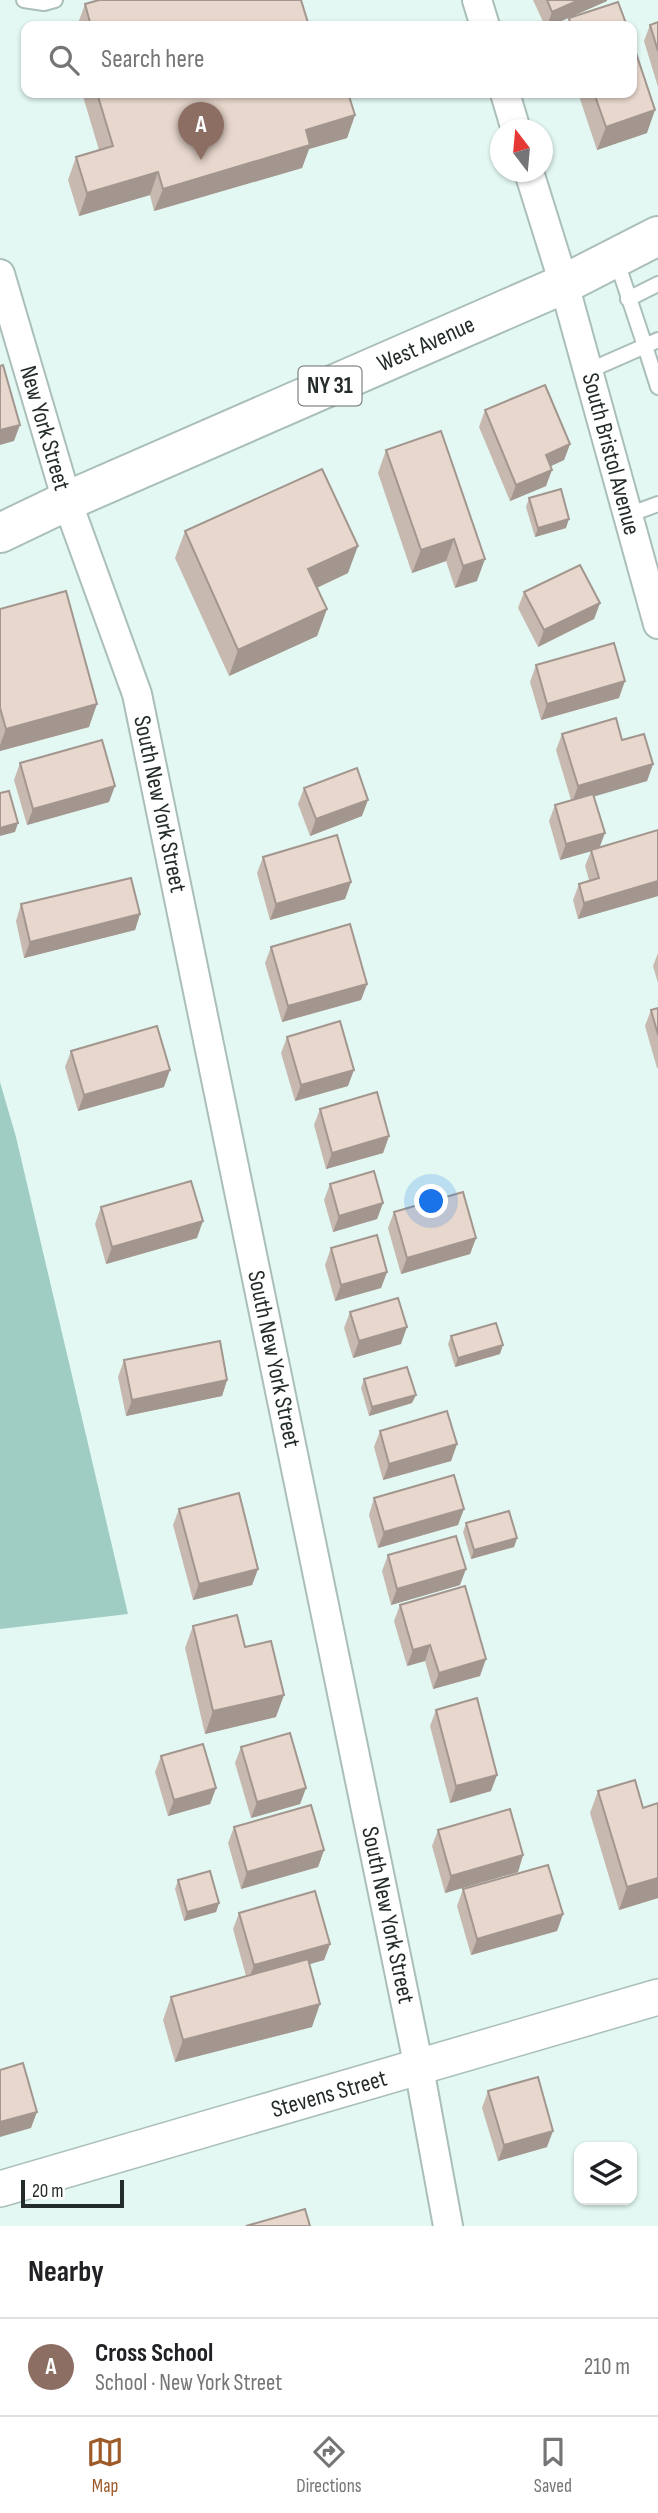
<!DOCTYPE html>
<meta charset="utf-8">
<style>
body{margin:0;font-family:"Sofia Sans Condensed",sans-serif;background:#f2f2f2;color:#202124}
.controls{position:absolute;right:21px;bottom:21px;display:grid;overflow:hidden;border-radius:14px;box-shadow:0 2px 5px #0004}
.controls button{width:63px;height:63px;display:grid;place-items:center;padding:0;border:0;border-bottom:2px solid #e0e0e0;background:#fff;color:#202124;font:35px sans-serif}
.compass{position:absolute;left:490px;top:119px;width:63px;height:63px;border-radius:50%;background:#fff;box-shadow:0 2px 5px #0004;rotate:344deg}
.scale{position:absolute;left:21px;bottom:18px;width:103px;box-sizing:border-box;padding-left:7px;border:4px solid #242c2b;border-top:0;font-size:19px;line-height:24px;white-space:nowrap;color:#242c2b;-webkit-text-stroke:5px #fff;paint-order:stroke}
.you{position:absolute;left:432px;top:1202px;width:24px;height:24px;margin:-18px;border:5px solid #fff;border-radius:50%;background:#1a73e8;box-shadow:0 0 0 10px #1a73e833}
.badge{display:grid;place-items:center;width:46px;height:46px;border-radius:50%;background:#9e5b2a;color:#fff;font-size:23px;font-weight:700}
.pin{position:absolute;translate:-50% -58px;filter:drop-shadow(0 2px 4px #0008)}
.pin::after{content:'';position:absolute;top:37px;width:24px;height:21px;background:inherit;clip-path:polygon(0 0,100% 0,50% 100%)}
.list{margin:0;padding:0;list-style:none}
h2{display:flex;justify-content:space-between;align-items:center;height:91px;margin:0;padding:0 28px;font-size:30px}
h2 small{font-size:23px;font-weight:400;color:#757577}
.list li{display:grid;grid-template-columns:46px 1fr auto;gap:21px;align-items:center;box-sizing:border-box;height:98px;padding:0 28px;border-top:2px solid #e0e0e0}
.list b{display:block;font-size:26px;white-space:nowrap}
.list p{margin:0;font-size:23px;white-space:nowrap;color:#757577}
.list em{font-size:23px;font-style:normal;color:#757577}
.icon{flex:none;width:38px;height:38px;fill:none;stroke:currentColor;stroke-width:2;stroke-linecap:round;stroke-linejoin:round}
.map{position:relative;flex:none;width:658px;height:2226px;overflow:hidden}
.search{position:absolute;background:#fff;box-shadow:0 2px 5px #0004;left:21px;right:21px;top:21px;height:77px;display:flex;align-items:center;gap:18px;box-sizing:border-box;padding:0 24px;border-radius:14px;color:#757577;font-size:26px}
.sheet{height:189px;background:#fff}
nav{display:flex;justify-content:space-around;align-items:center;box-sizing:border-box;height:98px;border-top:2px solid #e0e0e0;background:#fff;font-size:19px;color:#757577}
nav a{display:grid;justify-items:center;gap:4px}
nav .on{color:#9e5b2a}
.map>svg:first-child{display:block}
.green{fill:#9fcdc4}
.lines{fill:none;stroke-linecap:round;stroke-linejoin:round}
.service-casing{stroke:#aabeba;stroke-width:18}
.minor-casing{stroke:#aabeba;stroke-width:32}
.tertiary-casing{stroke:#aabeba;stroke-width:38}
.trunk-casing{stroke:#aabeba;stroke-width:42}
.service{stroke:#fff;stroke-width:14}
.minor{stroke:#fff;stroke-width:28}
.tertiary{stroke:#fff;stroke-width:35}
.trunk{stroke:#fff;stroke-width:38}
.wall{fill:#c7b9af}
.shaded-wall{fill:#a2968f}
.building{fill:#e7d7cc;stroke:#a2968f;stroke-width:2}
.labels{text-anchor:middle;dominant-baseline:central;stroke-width:5;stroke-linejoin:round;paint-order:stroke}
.shield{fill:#fff;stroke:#666b6b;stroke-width:2}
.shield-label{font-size:23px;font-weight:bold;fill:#242c2b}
.street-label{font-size:24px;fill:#242c2b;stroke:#fff}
</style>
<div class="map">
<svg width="658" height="2226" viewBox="0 0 658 2226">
<rect width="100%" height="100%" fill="#e3f8f3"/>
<polygon class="green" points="0,1082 16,1137 128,1614 0,1629"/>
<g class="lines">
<defs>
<g id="service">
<polyline points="24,0 44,3 55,0"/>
<polyline points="616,259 645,346 658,340"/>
<polyline points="628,299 658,284"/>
<polyline points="588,371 645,346 658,387"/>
<polyline points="628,515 658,504"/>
</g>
<g id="minor">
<polyline points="477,0 485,26"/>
<polyline points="505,93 516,130"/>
<polyline points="529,172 564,284 658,624"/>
<polyline points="0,274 67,501 137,694 419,2068 448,2226"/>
</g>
<polyline id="tertiary" points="0,2189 658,1997"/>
<polyline id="trunk" points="0,533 67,501 564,284 658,236"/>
</defs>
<use href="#service" class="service-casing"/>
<use href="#minor" class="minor-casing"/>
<use href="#tertiary" class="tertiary-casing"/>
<use href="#trunk" class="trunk-casing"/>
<use href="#service" class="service"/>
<use href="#minor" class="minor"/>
<use href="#tertiary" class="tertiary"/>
<use href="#trunk" class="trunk"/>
</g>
<g class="wall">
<polygon points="533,0 607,0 607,1 550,26 545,26"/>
<polygon points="85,4 309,26 77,26"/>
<polygon points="569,18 627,26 566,26"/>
<polygon points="658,22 658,87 644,41 650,25"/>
<polygon points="82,93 348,93 355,115 347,138 309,149 302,168 154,211 150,195 79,216 68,180 76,157 99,150"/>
<polygon points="578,93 632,93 647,133 597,150"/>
<polygon points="485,410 570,444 564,460 551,466 546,486 510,501 479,427"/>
<polygon points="441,431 477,581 455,588 446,561 412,573 378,473 386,450"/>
<polygon points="529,498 566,528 535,537 526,507"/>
<polygon points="185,531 348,573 317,588 327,609 317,636 229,676 175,558"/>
<polygon points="524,592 600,603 594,619 538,647 518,608"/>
<polygon points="0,609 89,727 0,751"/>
<polygon points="536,665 619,698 541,720 530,682"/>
<polygon points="562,734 622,740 653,764 647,781 594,796 599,847 658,830 658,896 578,919 573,900 579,884 589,880 585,866 591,851 560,860 549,821 555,805 571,800 556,750"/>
<polygon points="20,763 109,802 27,825 14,780"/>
<polygon points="304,788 362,816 310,836 298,804"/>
<polygon points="263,857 351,882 345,899 270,920 257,873"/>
<polygon points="21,904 140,914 135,930 24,958 16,921"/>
<polygon points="271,947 367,984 361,1000 282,1022 265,963"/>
<polygon points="658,953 658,983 653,966"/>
<polygon points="658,1008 658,1068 657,1068 645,1026 651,1010"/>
<polygon points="287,1037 348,1086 295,1101 281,1053"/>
<polygon points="71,1051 164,1087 78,1111 65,1067"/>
<polygon points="320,1109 389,1136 383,1153 326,1169 314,1125"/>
<polygon points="330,1184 383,1203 377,1219 333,1232 324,1200"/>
<polygon points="101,1207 197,1238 106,1264 95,1224"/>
<polygon points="394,1212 476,1238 470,1254 401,1274 388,1228"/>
<polygon points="331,1248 387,1272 381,1288 335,1301 325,1265"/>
<polygon points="350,1312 401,1344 353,1358 344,1328"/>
<polygon points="451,1336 500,1354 455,1367 448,1344"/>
<polygon points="124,1360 227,1380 222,1396 126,1416 118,1377"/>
<polygon points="364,1379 412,1403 369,1416 361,1388"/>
<polygon points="380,1431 457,1444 451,1461 383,1480 374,1447"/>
<polygon points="374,1498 458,1525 378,1548 369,1515"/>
<polygon points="179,1509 258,1569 252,1585 193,1600 173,1525"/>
<polygon points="466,1523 517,1538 514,1547 471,1559 463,1532"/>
<polygon points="388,1555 460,1585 391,1605 382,1571"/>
<polygon points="400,1605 480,1676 433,1689 425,1661 407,1666 394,1621"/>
<polygon points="193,1626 245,1647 276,1717 205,1734 185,1648"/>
<polygon points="436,1710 491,1791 450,1803 430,1726"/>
<polygon points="241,1747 306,1788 300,1804 251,1818 235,1763"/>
<polygon points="161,1756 216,1788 210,1804 168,1816 155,1772"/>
<polygon points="598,1791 643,1808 658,1803 658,1898 619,1910 590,1813"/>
<polygon points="234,1827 324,1850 318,1867 241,1889 228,1843"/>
<polygon points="438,1830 523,1855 518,1872 445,1893 432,1846"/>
<polygon points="178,1880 219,1903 216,1912 184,1921 175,1889"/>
<polygon points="463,1889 563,1914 557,1931 471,1955 457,1906"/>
<polygon points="239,1913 330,1944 324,1960 309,1964 312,2027 175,2062 163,2020 171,1997 246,1976 233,1929"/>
<polygon points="488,2091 547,2147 498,2161 482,2108"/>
</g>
<g class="shaded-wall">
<polygon points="579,0 607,0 607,1 550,26 547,26 552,12"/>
<polygon points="655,110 647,133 597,150 606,127"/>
<polygon points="355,115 347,138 309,149 302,168 154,211 163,189 306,130"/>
<polygon points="158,172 150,195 79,216 87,193"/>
<polygon points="20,425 14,441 0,445 0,430"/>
<polygon points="570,444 564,460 540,471 546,455"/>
<polygon points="552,470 546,486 510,501 516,485"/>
<polygon points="569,519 566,528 535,537 538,528"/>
<polygon points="454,539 446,561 412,573 421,550"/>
<polygon points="358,546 348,573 299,596 308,569"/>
<polygon points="485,559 477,581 455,588 463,566"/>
<polygon points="600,603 594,619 538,647 544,630"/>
<polygon points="327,609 317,636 229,676 238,650"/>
<polygon points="625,681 619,698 541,720 547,704"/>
<polygon points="97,704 89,727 0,751 0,745 6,729"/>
<polygon points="653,764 647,781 572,803 578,786"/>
<polygon points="115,786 109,802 27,825 33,809"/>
<polygon points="368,800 362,816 310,836 316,819"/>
<polygon points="18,823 15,832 0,836 0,828"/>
<polygon points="605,833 599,849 560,860 566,844"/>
<polygon points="658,881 658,896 578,919 584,903"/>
<polygon points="351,882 345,899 270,920 276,904"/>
<polygon points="140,914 135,930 24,958 30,942"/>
<polygon points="367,984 361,1000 282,1022 288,1006"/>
<polygon points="170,1070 164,1087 78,1111 84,1095"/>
<polygon points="354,1070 348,1086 295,1101 301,1085"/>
<polygon points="389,1136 383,1153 326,1169 332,1153"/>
<polygon points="383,1203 377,1219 333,1232 339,1216"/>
<polygon points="203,1221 197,1238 106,1264 112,1247"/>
<polygon points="476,1238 470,1254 401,1274 407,1258"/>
<polygon points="387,1272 381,1288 335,1301 341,1285"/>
<polygon points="407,1327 401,1344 353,1358 359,1341"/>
<polygon points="503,1345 500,1354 455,1367 458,1358"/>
<polygon points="227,1380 222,1396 126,1416 132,1400"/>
<polygon points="416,1395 412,1403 369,1416 372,1407"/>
<polygon points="457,1444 451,1461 383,1480 389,1464"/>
<polygon points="464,1509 458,1525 378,1548 384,1532"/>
<polygon points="517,1538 514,1547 471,1559 474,1550"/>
<polygon points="258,1569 252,1585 193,1600 199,1584"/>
<polygon points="466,1569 460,1585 391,1605 397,1589"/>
<polygon points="430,1645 425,1661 407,1666 413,1650"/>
<polygon points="486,1659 480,1676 433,1689 439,1673"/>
<polygon points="284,1695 276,1717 205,1734 213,1711"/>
<polygon points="497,1775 491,1791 450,1803 456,1786"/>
<polygon points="216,1788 210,1804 168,1816 174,1800"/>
<polygon points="306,1788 300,1804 251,1818 257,1802"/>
<polygon points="324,1850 318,1867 241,1889 247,1872"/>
<polygon points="523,1855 518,1872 445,1893 451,1876"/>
<polygon points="658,1878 658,1898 619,1910 627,1887"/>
<polygon points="219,1903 216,1912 184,1921 187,1912"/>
<polygon points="563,1914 557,1931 471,1955 477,1939"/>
<polygon points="330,1944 324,1960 248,1982 254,1965"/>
<polygon points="320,2004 312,2027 175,2062 183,2040"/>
<polygon points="37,2112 31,2128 0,2137 0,2122"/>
<polygon points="553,2131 547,2147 498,2161 504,2145"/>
</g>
<g class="building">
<polygon points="99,0 301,0 309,26 91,26 85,4"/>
<polygon points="547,0 579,0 552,12"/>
<polygon points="618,2 627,26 571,26 569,18"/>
<polygon points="658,22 658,51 650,25"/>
<polygon points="632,41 655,110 606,127 594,93 632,93"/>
<polygon points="97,93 348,93 355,115 306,130 310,145 163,189 158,172 87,193 76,157 113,146"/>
<polygon points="3,365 20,425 0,430 0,366"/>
<polygon points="545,385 570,444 546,455 552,470 516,485 485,410"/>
<polygon points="441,431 485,559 463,566 454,539 421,550 386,450"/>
<polygon points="322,469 358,546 308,569 327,609 238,650 185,531"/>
<polygon points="561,489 569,519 538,528 529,498"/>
<polygon points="580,565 600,603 544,630 524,592"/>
<polygon points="66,591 97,704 6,729 0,708 0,609"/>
<polygon points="614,643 625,681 547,704 536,665"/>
<polygon points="616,718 622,740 644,734 653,764 578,786 562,734"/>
<polygon points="102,740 115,786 33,809 20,763"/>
<polygon points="357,768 368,800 316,819 304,788"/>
<polygon points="9,791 18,823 0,828 0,793"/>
<polygon points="593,794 605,833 566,844 555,805"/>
<polygon points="658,830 658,881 584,903 579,884 599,878 591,850"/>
<polygon points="337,835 351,882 276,904 263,857"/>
<polygon points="131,878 140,914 30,942 21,904"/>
<polygon points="350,924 367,984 288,1006 271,947"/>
<polygon points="658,1008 658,1035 651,1010"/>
<polygon points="340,1021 354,1070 301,1085 287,1037"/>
<polygon points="157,1026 170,1070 84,1095 71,1051"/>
<polygon points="377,1092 389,1136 332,1153 320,1109"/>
<polygon points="374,1171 383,1203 339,1216 330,1184"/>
<polygon points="191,1181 203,1221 112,1247 101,1207"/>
<polygon points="463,1192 476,1238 407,1258 394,1212"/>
<polygon points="377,1235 387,1272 341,1285 331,1248"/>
<polygon points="398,1298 407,1327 359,1341 350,1312"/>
<polygon points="496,1323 503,1345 458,1358 451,1336"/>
<polygon points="220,1341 227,1380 132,1400 124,1360"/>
<polygon points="407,1367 416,1395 372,1407 364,1379"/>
<polygon points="447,1411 457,1444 389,1464 380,1431"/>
<polygon points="454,1475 464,1509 384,1532 374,1498"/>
<polygon points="239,1493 258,1569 199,1584 179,1509"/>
<polygon points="509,1511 517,1538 474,1550 466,1523"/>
<polygon points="456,1536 466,1569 397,1589 388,1555"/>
<polygon points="465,1586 486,1659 439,1673 430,1645 413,1650 400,1605"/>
<polygon points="237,1615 245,1647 271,1641 284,1695 213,1711 193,1626"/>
<polygon points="477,1698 497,1775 456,1786 436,1710"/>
<polygon points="290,1733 306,1788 257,1802 241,1747"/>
<polygon points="203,1744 216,1788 174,1800 161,1756"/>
<polygon points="635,1780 643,1808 658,1803 658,1878 627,1887 598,1791"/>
<polygon points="311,1805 324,1850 247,1872 234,1827"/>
<polygon points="510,1809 523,1855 451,1876 438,1830"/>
<polygon points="548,1865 563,1914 477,1939 463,1889"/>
<polygon points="210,1871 219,1903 187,1912 178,1880"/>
<polygon points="315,1891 330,1944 254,1965 239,1913"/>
<polygon points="308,1959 320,2004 183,2040 171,1997"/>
<polygon points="23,2063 37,2112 0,2122 0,2070"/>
<polygon points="538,2077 553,2131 504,2145 488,2091"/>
<polygon points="305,2209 310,2226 246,2226"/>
</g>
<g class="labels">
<rect class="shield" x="298.5" y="366.5" width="63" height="39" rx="5"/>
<g class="shield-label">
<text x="330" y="386">NY 31</text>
</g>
<g class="street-label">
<text transform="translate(426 344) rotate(-24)">West Avenue</text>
<text transform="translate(45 428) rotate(74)">New York Street</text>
<text transform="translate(611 454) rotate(75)">South Bristol Avenue</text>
<text transform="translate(160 804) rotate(78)">South New York Street</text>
<text transform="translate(274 1359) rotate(78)">South New York Street</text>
<text transform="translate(388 1915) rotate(78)">South New York Street</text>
<text transform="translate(329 2094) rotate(-16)">Stevens Street</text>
</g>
</g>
</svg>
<div class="controls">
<button><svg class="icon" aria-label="layers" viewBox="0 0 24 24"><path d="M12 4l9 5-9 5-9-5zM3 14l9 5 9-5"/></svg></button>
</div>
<svg class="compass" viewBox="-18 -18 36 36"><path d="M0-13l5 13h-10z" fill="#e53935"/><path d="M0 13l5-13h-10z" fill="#757577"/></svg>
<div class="scale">20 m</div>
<div class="you"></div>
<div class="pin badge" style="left:201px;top:160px;background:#8d6e63">A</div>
<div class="search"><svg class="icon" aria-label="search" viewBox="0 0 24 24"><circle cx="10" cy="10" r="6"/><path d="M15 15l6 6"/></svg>Search here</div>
</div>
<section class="sheet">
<h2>Nearby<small></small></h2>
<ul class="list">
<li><span class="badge" style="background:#8d6e63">A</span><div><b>Cross School</b><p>School · New York Street</p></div><em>210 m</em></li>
</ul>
</section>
<nav>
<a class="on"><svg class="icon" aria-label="map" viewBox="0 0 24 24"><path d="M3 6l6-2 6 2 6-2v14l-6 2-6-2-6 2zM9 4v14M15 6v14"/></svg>Map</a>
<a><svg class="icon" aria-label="directions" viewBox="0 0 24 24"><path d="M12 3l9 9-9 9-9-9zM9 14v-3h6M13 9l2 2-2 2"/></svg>Directions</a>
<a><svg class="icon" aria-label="saved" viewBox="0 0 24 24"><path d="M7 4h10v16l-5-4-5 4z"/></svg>Saved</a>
</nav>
